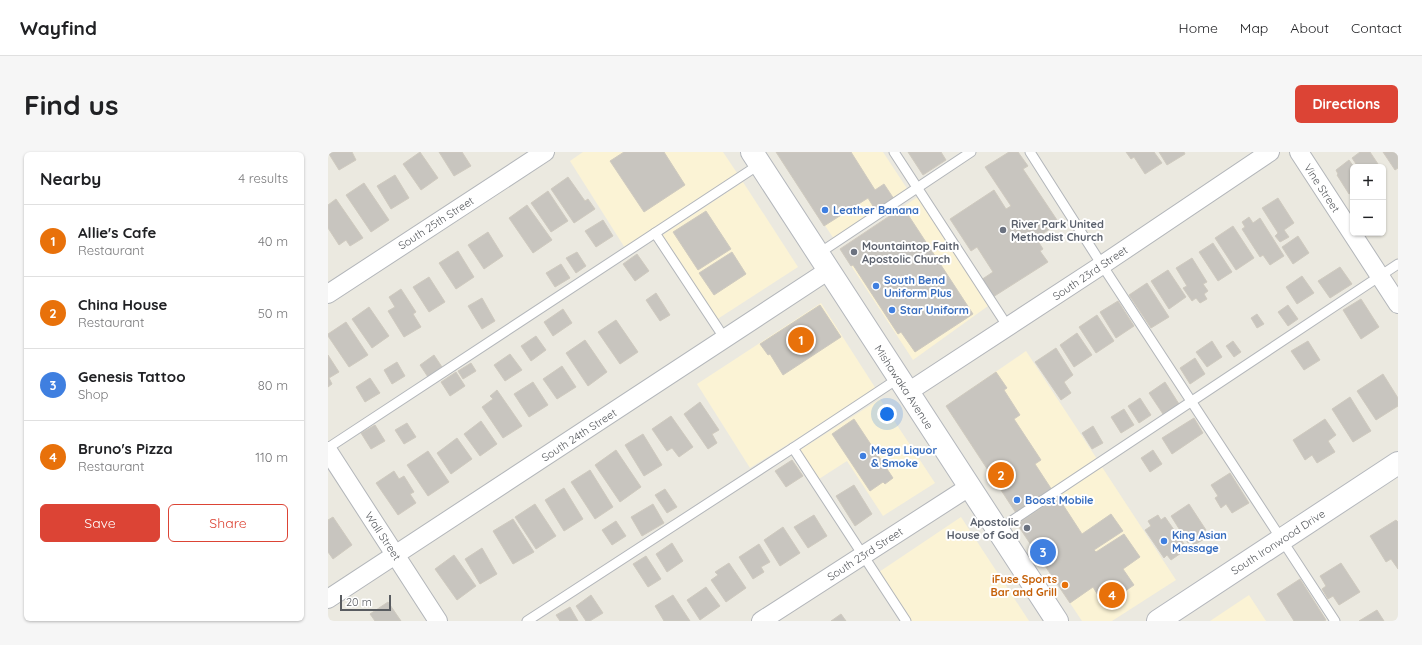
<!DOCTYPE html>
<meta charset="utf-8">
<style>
body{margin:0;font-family:Quicksand,sans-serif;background:#f6f6f6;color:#202124}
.controls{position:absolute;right:12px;top:12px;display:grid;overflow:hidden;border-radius:6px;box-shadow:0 1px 3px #0004}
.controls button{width:36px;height:36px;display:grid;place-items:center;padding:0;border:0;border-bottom:1px solid #e0e0e0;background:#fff;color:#202124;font:20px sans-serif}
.scale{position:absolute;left:12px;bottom:10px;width:51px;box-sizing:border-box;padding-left:4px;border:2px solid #595c60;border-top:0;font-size:11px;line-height:14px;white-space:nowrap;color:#595c60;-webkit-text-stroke:3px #fff;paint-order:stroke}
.you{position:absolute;left:559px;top:262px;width:14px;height:14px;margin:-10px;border:3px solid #fff;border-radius:50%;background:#1a73e8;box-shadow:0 0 0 6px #1a73e833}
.badge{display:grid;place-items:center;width:26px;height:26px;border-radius:50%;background:#dc4435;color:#fff;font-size:13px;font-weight:700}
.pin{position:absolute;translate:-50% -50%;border:2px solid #fff;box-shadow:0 1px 4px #0006}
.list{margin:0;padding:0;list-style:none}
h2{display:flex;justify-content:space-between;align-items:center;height:52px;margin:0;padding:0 16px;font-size:17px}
h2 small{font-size:13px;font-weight:400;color:#757577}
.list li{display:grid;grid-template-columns:26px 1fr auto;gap:12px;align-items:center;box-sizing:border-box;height:72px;padding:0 16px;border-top:1px solid #e0e0e0}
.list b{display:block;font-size:15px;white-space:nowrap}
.list p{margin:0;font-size:13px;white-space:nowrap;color:#757577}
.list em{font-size:13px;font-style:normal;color:#757577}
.actions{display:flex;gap:8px;padding:12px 16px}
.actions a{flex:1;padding:9px 0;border:1px solid #dc4435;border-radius:6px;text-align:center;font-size:14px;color:#dc4435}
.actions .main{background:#dc4435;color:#fff}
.map{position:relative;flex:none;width:1070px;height:469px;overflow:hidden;border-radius:6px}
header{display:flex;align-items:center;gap:24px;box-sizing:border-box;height:56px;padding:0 20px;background:#fff;border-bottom:1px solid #e0e0e0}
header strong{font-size:19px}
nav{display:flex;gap:22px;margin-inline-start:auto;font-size:14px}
.intro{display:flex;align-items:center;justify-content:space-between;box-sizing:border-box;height:96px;padding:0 24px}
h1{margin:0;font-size:28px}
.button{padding:10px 18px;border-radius:6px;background:#dc4435;color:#fff;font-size:14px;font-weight:700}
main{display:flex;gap:24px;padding:0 24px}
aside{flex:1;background:#fff;border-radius:6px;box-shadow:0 1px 3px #0004}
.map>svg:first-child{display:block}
.commercial{fill:#fbf3d5}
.building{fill:#c8c5bf;stroke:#cfcabf}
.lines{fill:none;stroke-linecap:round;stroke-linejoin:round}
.lane-casing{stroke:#b3b6ba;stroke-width:11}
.street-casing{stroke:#b3b6ba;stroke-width:20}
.secondary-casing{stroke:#b4b7bc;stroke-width:24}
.lane{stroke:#fff;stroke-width:9}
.street{stroke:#fff;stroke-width:18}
.secondary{stroke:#fff;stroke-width:22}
.shop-dot{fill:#3f7fe0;stroke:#fff;stroke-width:1.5}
.worship-dot{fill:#6b7280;stroke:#fff;stroke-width:1.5}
.food-dot{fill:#e8710a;stroke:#fff;stroke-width:1.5}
.labels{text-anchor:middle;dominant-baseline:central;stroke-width:4;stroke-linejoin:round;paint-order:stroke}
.street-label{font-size:11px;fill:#595c60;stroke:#fff}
.shop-label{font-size:11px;font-weight:bold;fill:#366cbe;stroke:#fff;text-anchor:start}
.worship-label{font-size:11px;font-weight:bold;fill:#5b616d;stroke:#fff;text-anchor:start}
.food-label{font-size:11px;font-weight:bold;fill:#c56008;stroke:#fff;text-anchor:end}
</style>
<header>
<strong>Wayfind</strong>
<nav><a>Home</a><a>Map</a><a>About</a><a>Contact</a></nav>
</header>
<div class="intro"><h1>Find us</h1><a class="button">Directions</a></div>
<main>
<aside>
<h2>Nearby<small>4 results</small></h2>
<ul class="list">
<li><span class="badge" style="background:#e8710a">1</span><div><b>Allie's Cafe</b><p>Restaurant</p></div><em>40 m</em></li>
<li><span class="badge" style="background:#e8710a">2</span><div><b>China House</b><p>Restaurant</p></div><em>50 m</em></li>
<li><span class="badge" style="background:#3f7fe0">3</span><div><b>Genesis Tattoo</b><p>Shop</p></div><em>80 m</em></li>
<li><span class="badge" style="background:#e8710a">4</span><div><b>Bruno's Pizza</b><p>Restaurant</p></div><em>110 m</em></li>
</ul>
<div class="actions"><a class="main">Save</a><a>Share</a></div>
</aside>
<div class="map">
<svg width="1070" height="469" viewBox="0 0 1070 469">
<rect width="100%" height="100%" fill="#ebe9e0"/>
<g class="commercial">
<polygon points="255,0 395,0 409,21 297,96 242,9"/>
<polygon points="448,0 555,0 580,38 506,87"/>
<polygon points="415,30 470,115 388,168 333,84"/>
<polygon points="597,40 667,149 585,208 512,97"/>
<polygon points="493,151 548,237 422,316 369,232"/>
<polygon points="698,199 769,307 688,361 618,254"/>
<polygon points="552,247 607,331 555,364 519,309 491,327 472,298"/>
<polygon points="774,315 848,428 784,469 754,469 689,372"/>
<polygon points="633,365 701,469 583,469 551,420"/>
<polygon points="921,443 938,469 882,469"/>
</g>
<g class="building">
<polygon points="4,0 24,0 28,8 11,18 1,2"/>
<polygon points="92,0 110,26 93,38 75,12"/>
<polygon points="111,0 134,0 143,14 126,24"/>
<polygon points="296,0 336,0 357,33 316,60 282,9"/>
<polygon points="448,0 523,0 547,38 556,32 566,47 548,59 540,46 496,74"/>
<polygon points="580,0 613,0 618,8 595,23"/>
<polygon points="681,0 690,0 700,14 695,17 731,71 708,86 715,97 712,99 720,110 665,145 653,128 665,120 649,95 643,99 622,67 666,38 678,57 683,54 657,15"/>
<polygon points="798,0 826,0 834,11 817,22 806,5 803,7"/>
<polygon points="831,0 856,0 857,2 839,13"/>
<polygon points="1032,0 1042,0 1052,15 1030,15 1024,6"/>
<polygon points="1055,0 1070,0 1070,16 1067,18"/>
<polygon points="1021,8 1026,15 1025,39 1021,42 1009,23 1010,22 1008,18"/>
<polygon points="67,23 81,46 63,57 49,34"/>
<polygon points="240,25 257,49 260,47 267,57 246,71 223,37"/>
<polygon points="36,31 61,68 43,80 18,43"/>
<polygon points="220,39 240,69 223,80 203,51"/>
<polygon points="950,46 966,71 956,78 961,85 952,90 947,84 950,81 934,56"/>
<polygon points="8,47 35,86 22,94 18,88 11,93 0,76 0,53"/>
<polygon points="199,53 224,88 205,101 181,66"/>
<polygon points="575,55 645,162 587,200 573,180 570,182 525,113 523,114 512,97"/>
<polygon points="378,59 403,97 370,118 345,80"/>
<polygon points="921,65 925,71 932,66 956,104 942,113 935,103 932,105 914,77 917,75 914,70"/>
<polygon points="275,68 285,84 268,95 257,79"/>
<polygon points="905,74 926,106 908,118 887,86"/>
<polygon points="160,80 175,104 156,117 140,93"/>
<polygon points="970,84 981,101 965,112 954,95"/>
<polygon points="885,91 904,120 890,129 871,100"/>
<polygon points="130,99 146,125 128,137 111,111"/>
<polygon points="249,100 258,114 248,121 238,106"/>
<polygon points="404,100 418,122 386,143 371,121"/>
<polygon points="309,102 321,119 307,129 295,112"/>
<polygon points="864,106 879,130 875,132 880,139 876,142 879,147 872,151 868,146 864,149 855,136 859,134 848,116"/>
<polygon points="233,112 242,126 227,135 218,121"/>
<polygon points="1012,115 1024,132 1002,146 990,129"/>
<polygon points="840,118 858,145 841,157 823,129"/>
<polygon points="974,124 986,141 969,152 958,135"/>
<polygon points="101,125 117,150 101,160 85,135"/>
<polygon points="819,131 841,165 823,176 801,143"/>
<polygon points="73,137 88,160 85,162 93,175 76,185 60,159 67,155 61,145"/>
<polygon points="328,141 342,163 332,169 318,148"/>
<polygon points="154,146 167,169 154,177 140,154"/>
<polygon points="1033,147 1051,175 1033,187 1015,158"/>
<polygon points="790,149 806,174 788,186 772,160"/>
<polygon points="492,153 513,185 455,223 442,202 440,203 432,192"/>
<polygon points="960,153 970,167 960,174 950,160"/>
<polygon points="41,155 61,184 44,196 24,167"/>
<polygon points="235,157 244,171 225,184 216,170"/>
<polygon points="929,162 936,172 929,176 923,166"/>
<polygon points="769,163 786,189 768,201 751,175"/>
<polygon points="288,168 310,200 292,212 270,180"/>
<polygon points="18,170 40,203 21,215 0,184 0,182"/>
<polygon points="749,181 764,203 746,215 732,193"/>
<polygon points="208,184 218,198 203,209 193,194"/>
<polygon points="257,188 279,220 260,234 238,201"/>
<polygon points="884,189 894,205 879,215 868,200"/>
<polygon points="905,189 913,200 906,205 898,194"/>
<polygon points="980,189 992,208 976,218 963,199"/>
<polygon points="728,196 745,223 736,230 743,241 733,248 707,210"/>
<polygon points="182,202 194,218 177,229 166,213"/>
<polygon points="0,203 11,220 1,226 4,232 0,235"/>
<polygon points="106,203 114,215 100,225 92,213"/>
<polygon points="867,206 877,222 862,232 852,216"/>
<polygon points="69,210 77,224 64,232 56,218"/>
<polygon points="143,211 148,219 135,227 130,219"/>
<polygon points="234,214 248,235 229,247 215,227"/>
<polygon points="128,220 137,234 122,244 113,230"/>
<polygon points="668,220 679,236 676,238 692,263 686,267 713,308 707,312 724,338 688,361 618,254"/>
<polygon points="1055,222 1070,246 1070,254 1048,268 1029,239"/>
<polygon points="42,226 52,241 37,250 28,235"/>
<polygon points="205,230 220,253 201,265 186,242"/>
<polygon points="837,230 851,252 835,262 821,241"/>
<polygon points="169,238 194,274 175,286 154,255 165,247 162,244"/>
<polygon points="1022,245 1043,279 1025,290 1004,257"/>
<polygon points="812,246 823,263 811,271 800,254"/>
<polygon points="372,250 391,278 384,282 389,291 380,297 356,262"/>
<polygon points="796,257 806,273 793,281 783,265"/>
<polygon points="343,264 365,295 351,305 344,296 339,299 324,277"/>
<polygon points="866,266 875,281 844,302 834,286"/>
<polygon points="526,267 565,326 557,332 555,330 542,339 504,282"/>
<polygon points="997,267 1008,283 1000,289 1007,300 989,311 984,303 977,308 965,288"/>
<polygon points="153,269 169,292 152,304 136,282"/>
<polygon points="79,271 88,285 76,292 67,278"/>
<polygon points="47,273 57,289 43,297 33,281"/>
<polygon points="765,274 775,291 764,297 754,281"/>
<polygon points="315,282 334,313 316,324 297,293"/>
<polygon points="129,286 144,307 123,322 109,301"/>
<polygon points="288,298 313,335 292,350 267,313"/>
<polygon points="825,298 834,312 822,320 813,306"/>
<polygon points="100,299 121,330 100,344 79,313"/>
<polygon points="464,308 475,324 458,335 447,319"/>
<polygon points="262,318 285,355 267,367 243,330"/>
<polygon points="66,319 71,327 76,324 86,340 82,342 88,351 70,363 48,331"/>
<polygon points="902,321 921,351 904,361 898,352 893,356 887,346 890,344 883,333"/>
<polygon points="526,333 544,362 527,374 508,344"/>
<polygon points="236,336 255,367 236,379 217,348"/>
<polygon points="337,337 349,355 339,361 327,343"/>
<polygon points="730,345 754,382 783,362 795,379 766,398 768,400 796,382 812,405 795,417 806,433 781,450 773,448 765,435 742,451 689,372"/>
<polygon points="207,352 228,384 208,397 187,365"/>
<polygon points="325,352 336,371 314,384 303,365"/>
<polygon points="861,352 878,378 874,380 878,386 866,393 863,389 860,391 843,364"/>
<polygon points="486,363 499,384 480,396 466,375"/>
<polygon points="830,363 833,368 837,365 856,392 853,394 856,399 843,408 839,403 836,406 817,378 823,374 820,369"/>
<polygon points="5,365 24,393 5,407 0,400 0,368"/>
<polygon points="185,367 206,400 185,412 165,379"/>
<polygon points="1068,368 1070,370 1070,417 1063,407 1058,410 1042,384"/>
<polygon points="288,369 298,384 284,393 274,378"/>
<polygon points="455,375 472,401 452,414 436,388"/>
<polygon points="344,391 355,409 339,420 328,402"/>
<polygon points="431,392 442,410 433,415 436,420 425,427 411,405"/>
<polygon points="154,396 169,422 152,432 137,407"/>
<polygon points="126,403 148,434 129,448 107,417"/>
<polygon points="318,404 333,427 320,435 305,412"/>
<polygon points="401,411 418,436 398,450 383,428 390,423 387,420"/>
<polygon points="1013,411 1032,440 1011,453 1005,444 1000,447 994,437 998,434 992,424"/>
<polygon points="972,427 998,468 996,469 966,469 949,442"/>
<polygon points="378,435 392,454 372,468 359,448"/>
<polygon points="263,443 275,461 262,469 258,469 248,454"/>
<polygon points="345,443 362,469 336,469 327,454"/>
<polygon points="60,450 73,469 47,469 42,462"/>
<polygon points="242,455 250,469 232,469 228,463"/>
<polygon points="1049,458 1056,469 1031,469"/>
<polygon points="513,462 518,469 503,469"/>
</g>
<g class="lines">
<defs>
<g id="lane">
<polyline points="566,0 680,175"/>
<polyline points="702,0 774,113 1007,469"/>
<polyline points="327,81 397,187"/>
<polyline points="490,102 643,0"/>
<polyline points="0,296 432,12"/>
<polyline points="465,296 578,469"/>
<polyline points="670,378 1070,112"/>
<polyline points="199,469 465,296 571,226"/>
</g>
<g id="street">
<polyline points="971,0 1070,152"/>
<polyline points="0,142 217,0"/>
<polyline points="580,240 774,113 942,0"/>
<polyline points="0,299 110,469"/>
<polyline points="0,447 501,118"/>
<polyline points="433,469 641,335"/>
</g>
<g id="secondary">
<polyline points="424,0 729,469"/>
<polyline points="830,469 1070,311"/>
</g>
</defs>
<use href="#lane" class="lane-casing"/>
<use href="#street" class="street-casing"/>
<use href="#secondary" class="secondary-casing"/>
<use href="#lane" class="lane"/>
<use href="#street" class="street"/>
<use href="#secondary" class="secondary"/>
</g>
<g class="shop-dot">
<circle cx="497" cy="58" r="4"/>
<circle cx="548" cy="134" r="4"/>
<circle cx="564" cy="158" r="4"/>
<circle cx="535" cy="304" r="4"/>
<circle cx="689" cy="348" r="4"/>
<circle cx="836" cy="389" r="4"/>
</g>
<g class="worship-dot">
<circle cx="675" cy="78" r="4"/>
<circle cx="526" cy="100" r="4"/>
<circle cx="699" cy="376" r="4"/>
</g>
<circle class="food-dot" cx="737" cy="433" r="4"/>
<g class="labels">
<g class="street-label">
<text transform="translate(994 36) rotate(57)">Vine Street</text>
<text transform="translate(108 71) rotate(-33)">South 25th Street</text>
<text transform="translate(762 121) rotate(-34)">South 23rd Street</text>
<text transform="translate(576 235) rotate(57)">Mishawaka Avenue</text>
<text transform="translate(251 283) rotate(-33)">South 24th Street</text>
<text transform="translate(55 384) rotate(57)">Wall Street</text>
<text transform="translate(950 390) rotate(-33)">South Ironwood Drive</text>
<text transform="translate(537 402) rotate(-33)">South 23rd Street</text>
</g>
<g class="shop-label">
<text x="505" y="58">Leather Banana</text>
<text x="556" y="128">South Bend<tspan x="556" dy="13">Uniform Plus</tspan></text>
<text x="572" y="158">Star Uniform</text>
<text x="543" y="298">Mega Liquor<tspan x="543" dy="13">&amp; Smoke</tspan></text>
<text x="697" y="348">Boost Mobile</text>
<text x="844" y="383">King Asian<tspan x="844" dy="13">Massage</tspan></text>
</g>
<g class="worship-label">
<text x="683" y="72">River Park United<tspan x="683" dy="13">Methodist Church</tspan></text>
<text x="534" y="94">Mountaintop Faith<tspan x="534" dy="13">Apostolic Church</tspan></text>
<text x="691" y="370" text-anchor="end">Apostolic<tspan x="691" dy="13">House of God</tspan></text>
</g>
<g class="food-label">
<text x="729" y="427">iFuse Sports<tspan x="729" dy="13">Bar and Grill</tspan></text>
</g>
</g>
</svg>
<div class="controls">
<button>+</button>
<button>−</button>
</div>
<div class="scale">20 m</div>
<div class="you"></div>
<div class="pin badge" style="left:473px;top:188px;background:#e8710a">1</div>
<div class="pin badge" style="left:673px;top:323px;background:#e8710a">2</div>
<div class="pin badge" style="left:715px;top:400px;background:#3f7fe0">3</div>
<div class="pin badge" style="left:784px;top:443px;background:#e8710a">4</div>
</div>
</main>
